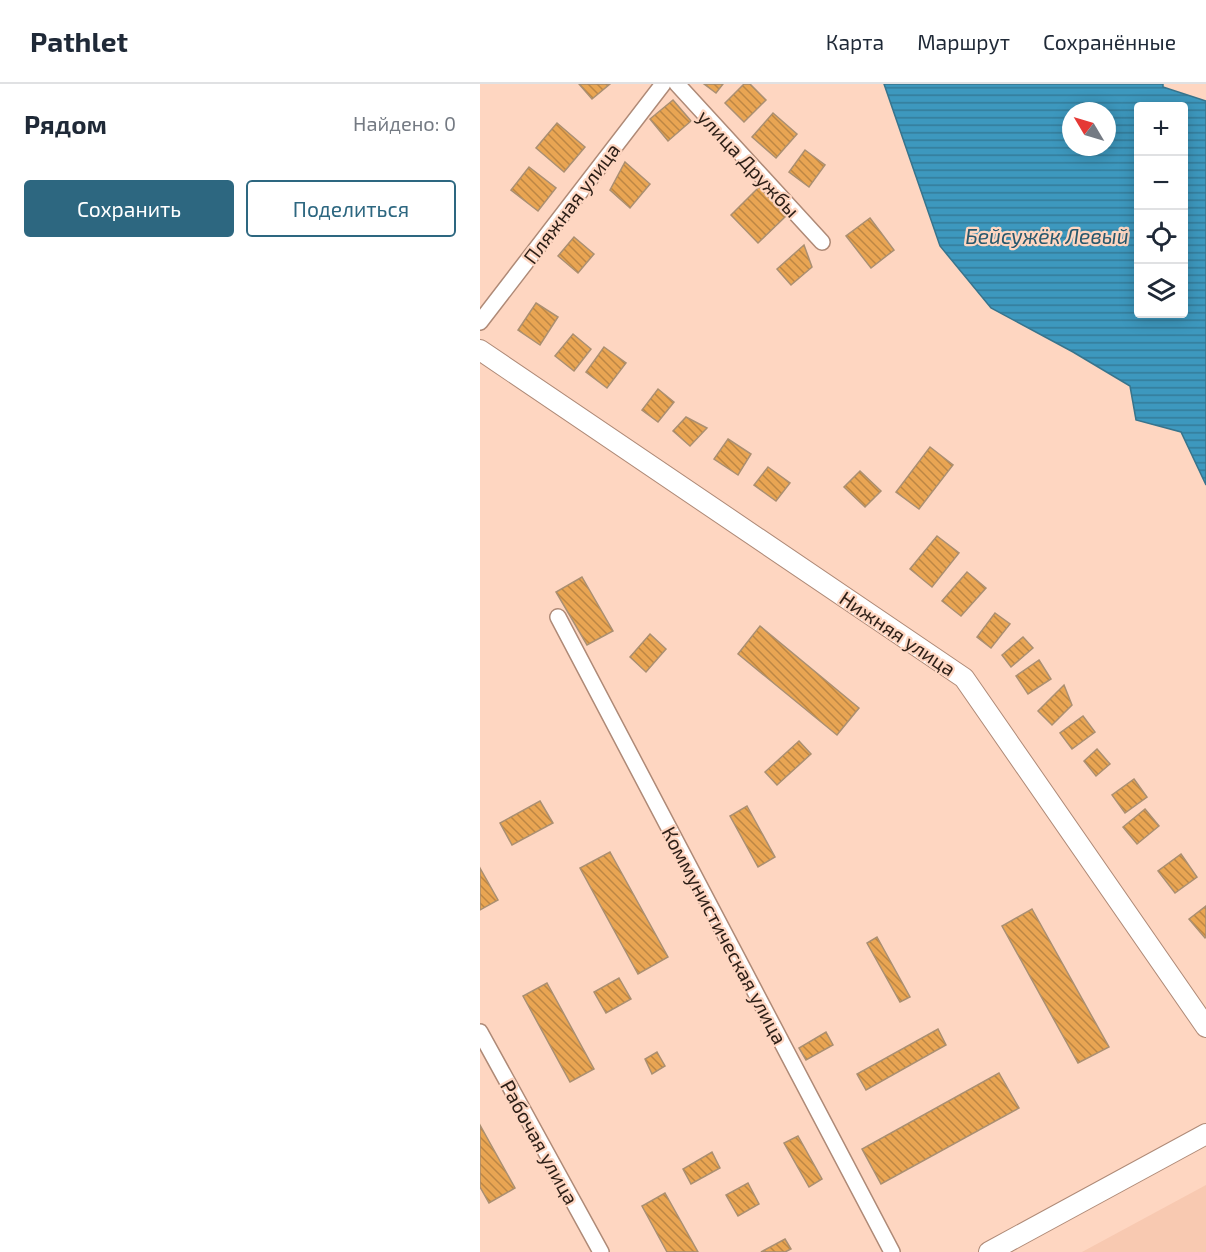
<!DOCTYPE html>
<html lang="ru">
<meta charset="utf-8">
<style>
body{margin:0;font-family:"Exo 2",sans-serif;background:#f2f2f3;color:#1f2937}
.controls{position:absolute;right:18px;top:18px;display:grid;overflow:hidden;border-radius:6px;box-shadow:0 3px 15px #0003}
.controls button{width:54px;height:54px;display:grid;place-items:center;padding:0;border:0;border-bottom:2px solid #e0e1e3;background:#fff;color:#1f2937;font:30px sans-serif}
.compass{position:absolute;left:582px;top:18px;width:54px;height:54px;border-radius:50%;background:#fff;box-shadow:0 3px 15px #0003;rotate:308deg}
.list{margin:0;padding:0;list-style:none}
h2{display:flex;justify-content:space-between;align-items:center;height:78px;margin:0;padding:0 24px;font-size:26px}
h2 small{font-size:20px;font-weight:400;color:#747a83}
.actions{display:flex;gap:12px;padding:18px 24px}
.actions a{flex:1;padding:14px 0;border:2px solid #2d6780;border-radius:6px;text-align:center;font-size:21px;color:#2d6780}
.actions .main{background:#2d6780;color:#fff}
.icon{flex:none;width:33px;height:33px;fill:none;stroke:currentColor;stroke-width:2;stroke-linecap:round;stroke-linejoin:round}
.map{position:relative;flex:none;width:726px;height:1168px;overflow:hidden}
header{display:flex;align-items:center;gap:36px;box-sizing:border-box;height:84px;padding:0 30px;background:#fff;border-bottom:2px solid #e0e1e3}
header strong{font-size:28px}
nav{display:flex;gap:33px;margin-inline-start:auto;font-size:21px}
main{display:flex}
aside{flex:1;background:#fff}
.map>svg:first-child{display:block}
.built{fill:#f8c9b1}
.water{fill:url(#water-rules);stroke:#38748c;stroke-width:1.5;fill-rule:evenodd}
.building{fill:url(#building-back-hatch);stroke:#aa8f71;stroke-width:1.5}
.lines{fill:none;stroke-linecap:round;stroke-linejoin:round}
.minor-casing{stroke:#af8a77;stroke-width:18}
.tertiary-casing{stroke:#af8a77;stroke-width:22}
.minor{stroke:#fff;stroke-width:15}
.tertiary{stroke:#fff;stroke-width:20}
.labels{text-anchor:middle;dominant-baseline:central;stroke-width:4.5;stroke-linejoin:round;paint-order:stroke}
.street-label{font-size:20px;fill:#2d1f17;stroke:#fed6c1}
.water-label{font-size:21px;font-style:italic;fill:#27586d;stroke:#fed6c1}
</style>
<header>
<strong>Pathlet</strong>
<nav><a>Карта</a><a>Маршрут</a><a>Сохранённые</a></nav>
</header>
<main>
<aside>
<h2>Рядом<small>Найдено: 0</small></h2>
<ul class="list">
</ul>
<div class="actions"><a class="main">Сохранить</a><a>Поделиться</a></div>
</aside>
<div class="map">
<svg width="726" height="1168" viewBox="0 0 726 1168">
<defs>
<pattern id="water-rules" width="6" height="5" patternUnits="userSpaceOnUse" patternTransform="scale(1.5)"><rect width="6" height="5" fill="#3d98be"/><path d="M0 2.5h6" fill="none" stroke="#347b99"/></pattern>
<pattern id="building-back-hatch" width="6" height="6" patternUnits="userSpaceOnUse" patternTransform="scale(1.5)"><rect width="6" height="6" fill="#e9a553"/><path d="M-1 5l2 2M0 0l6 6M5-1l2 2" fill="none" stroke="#bd8644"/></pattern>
</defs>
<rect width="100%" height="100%" fill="#fed6c1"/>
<polygon class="built" points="726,1101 726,1168 602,1168"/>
<path class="water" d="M 404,0 L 683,0 L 683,3 L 726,17 L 726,401 L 701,348 L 656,336 L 650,302 L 593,268 L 511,224 L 460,162 ZM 658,22 L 704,22 L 704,230 L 658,230 ZM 591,27 L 627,27 L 627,63 L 591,63 Z"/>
<g class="building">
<polygon points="99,0 130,0 112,15"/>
<polygon points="224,0 243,0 236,9"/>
<polygon points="264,0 270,0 286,16 264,38 245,19"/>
<polygon points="193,16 211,37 188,57 170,35"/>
<polygon points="293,29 317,50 296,74 272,53"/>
<polygon points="77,39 105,63 84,88 56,64"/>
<polygon points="325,66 345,81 329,103 309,88"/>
<polygon points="145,78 170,100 150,124 130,106"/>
<polygon points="49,83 76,104 58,127 31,106"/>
<polygon points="279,103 306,132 278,159 251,131"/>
<polygon points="390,134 414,166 391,184 366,152"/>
<polygon points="94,153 114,170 98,189 78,172"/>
<polygon points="324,161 332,183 311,201 297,185"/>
<polygon points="56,219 78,233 60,261 38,246"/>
<polygon points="93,250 111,265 94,287 75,272"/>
<polygon points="124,263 146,279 127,304 106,288"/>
<polygon points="178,305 194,318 178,338 162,326"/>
<polygon points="206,333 227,344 210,362 193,347"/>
<polygon points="248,355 271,370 258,391 234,375"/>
<polygon points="450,363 473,381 439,425 416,408"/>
<polygon points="288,383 310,399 296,417 274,401"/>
<polygon points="380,387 401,407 385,423 364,403"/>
<polygon points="457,452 479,469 452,503 430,485"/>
<polygon points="487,488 506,504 481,532 462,517"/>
<polygon points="102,493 133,547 107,561 76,508"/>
<polygon points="515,529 530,540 511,564 497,553"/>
<polygon points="280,542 379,624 357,651 258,570"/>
<polygon points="170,550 186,565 166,588 150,573"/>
<polygon points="543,553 553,564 531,583 522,571"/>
<polygon points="559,576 571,595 548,610 536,592"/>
<polygon points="584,601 592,621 572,641 558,627"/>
<polygon points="603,632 615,648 592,665 580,649"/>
<polygon points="319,657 331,670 297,701 285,688"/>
<polygon points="617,665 630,680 616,692 604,677"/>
<polygon points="654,695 667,713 645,729 632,711"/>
<polygon points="60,717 73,739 32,761 20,739"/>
<polygon points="267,722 295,773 278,783 250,732"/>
<polygon points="665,725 679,742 657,760 643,743"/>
<polygon points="130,768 188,873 158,890 100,784"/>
<polygon points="701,770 717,793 695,809 678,787"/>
<polygon points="0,784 18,816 0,826"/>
<polygon points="726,822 726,853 725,854 709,835"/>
<polygon points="552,825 629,963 598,979 522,842"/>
<polygon points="397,853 430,913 420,918 387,859"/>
<polygon points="139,894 151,915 126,929 114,908"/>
<polygon points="67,899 114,985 90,998 43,912"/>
<polygon points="458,945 466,961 386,1006 377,990"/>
<polygon points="346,948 353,961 326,976 319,964"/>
<polygon points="177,968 185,982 172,990 165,975"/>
<polygon points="519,989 539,1024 401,1100 382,1065"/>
<polygon points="0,1041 35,1104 9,1119 0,1103"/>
<polygon points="318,1052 342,1095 329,1103 304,1059"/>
<polygon points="232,1068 240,1084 211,1100 203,1085"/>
<polygon points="268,1099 279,1120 258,1132 246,1111"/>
<polygon points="185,1109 218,1168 187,1168 162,1122"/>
<polygon points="305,1155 311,1165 305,1168 281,1168"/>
</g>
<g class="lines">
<defs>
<g id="minor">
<polyline points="197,0 342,158"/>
<polyline points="0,238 183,0"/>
<polyline points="78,533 412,1168"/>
<polyline points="0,948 121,1168"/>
</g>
<g id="tertiary">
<polyline points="0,266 484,594 726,943"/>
<polyline points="509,1168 726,1050"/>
</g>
</defs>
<use href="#minor" class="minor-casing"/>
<use href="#tertiary" class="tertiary-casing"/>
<use href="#minor" class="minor"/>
<use href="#tertiary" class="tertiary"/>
</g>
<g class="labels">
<g class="street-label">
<text transform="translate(269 79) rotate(47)">улица Дружбы</text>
<text transform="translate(91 119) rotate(-53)">Пляжная улица</text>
<text transform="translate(418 549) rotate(34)">Нижняя улица</text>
<text transform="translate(245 851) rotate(62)">Коммунистическая улица</text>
<text transform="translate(60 1058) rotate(61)">Рабочая улица</text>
</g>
<g class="water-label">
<text x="567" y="151">Бейсужёк Левый</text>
</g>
</g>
</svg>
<div class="controls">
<button>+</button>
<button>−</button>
<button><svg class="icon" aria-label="locate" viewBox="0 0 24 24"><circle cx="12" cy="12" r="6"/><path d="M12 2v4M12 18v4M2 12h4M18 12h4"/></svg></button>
<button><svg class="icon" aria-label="layers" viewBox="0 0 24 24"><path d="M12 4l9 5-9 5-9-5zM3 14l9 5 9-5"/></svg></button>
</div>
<svg class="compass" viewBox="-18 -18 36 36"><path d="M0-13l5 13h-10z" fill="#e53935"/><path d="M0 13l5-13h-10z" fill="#747a83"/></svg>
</div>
</main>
